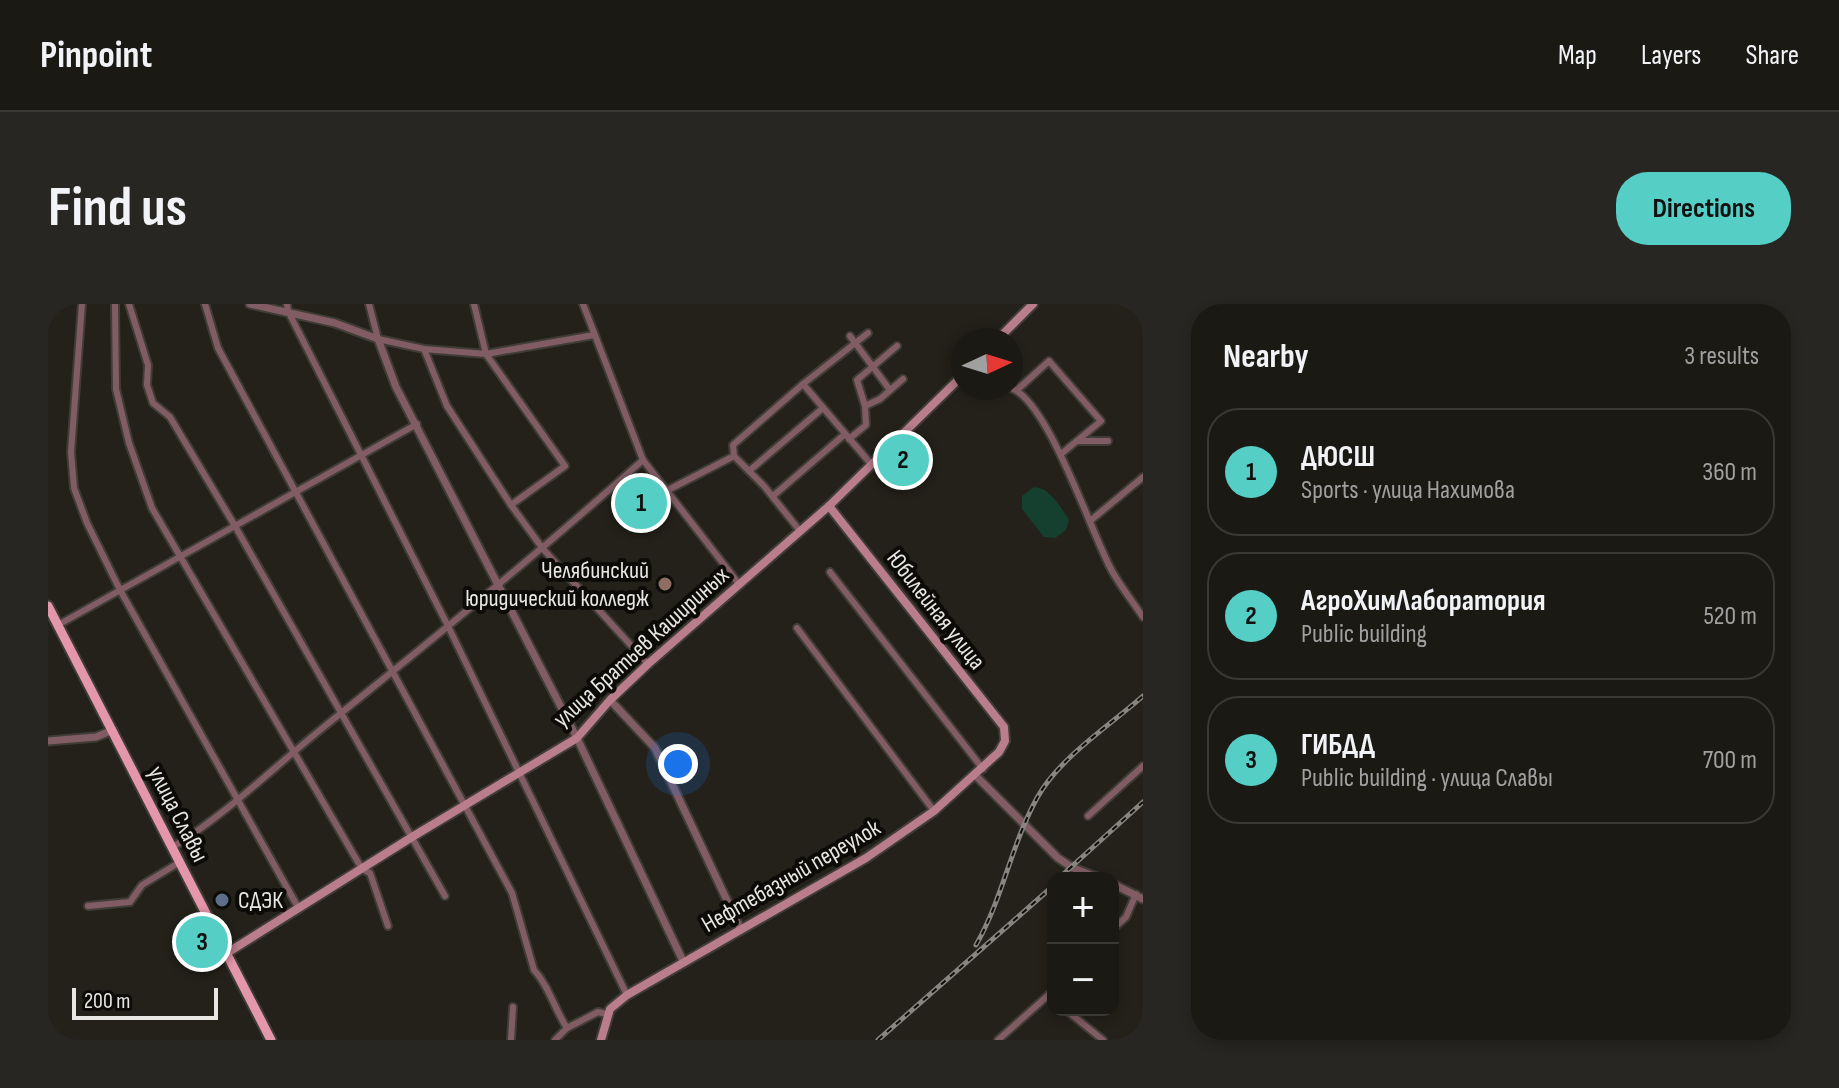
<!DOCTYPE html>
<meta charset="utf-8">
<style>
body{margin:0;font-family:"Sofia Sans Condensed",sans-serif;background:#282622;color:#f1f3f6}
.controls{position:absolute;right:24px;bottom:24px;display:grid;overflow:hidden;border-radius:16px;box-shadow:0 4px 12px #0003}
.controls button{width:72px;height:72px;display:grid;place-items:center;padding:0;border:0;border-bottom:2px solid #393834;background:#1b1914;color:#f1f3f6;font:40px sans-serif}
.compass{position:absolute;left:903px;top:24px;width:72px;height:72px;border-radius:50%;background:#1b1914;box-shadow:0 4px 12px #0003;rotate:86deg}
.scale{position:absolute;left:24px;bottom:20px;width:146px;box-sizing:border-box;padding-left:8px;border:4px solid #e9e7e3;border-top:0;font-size:22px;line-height:28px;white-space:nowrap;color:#e9e7e3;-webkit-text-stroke:6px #0c0b08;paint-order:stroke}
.you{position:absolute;left:630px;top:460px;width:28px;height:28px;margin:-20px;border:6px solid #fff;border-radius:50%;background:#1a73e8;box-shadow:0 0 0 12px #1a73e833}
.badge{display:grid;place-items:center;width:52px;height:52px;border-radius:50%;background:#55cec5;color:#111;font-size:26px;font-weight:700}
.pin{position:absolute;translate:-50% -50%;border:4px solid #fff;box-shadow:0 2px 8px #0006}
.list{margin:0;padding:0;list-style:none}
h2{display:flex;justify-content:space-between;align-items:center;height:104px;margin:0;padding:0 32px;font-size:34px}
h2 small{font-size:26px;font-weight:400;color:#a0a0a0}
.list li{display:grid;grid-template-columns:52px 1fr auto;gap:24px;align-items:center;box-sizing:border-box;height:128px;margin:0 16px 16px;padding:0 16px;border:2px solid #393834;border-radius:32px}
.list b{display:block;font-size:30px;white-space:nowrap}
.list p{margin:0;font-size:26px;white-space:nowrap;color:#a0a0a0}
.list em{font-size:26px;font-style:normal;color:#a0a0a0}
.map{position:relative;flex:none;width:1095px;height:736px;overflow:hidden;border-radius:32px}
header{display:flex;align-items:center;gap:48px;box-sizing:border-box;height:112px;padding:0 40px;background:#1b1914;border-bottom:2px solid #393834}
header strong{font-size:38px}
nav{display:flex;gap:44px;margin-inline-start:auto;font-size:28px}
.intro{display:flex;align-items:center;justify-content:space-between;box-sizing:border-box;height:192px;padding:0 48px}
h1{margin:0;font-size:56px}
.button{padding:20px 36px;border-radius:32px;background:#55cec5;color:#111;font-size:28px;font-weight:700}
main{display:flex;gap:48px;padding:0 48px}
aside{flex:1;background:#1b1914;border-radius:32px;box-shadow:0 4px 12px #0003}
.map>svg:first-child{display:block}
.green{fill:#153f2e}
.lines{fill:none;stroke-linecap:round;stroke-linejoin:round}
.minor-casing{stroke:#403d36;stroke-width:10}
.tertiary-casing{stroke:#403d36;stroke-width:11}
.secondary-casing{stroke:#403d36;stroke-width:12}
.primary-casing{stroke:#403d36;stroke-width:13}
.minor{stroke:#825c65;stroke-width:6}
.tertiary{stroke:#825c65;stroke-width:7}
.secondary{stroke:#b97d8c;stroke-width:8}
.primary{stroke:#e496aa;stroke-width:9}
.rail-casing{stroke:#888580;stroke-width:5}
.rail{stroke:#0c0b08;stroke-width:2;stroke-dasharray:6;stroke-linecap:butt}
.education-dot{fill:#8d6e63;stroke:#0c0b08;stroke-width:3}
.service-dot{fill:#5c6f8a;stroke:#0c0b08;stroke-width:3}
.labels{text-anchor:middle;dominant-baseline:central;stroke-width:8;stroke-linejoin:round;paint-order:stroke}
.poi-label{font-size:24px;fill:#e9e7e3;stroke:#0c0b08;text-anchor:end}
.street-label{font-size:24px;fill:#e9e7e3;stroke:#0c0b08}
</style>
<header>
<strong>Pinpoint</strong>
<nav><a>Map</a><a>Layers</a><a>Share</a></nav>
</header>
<div class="intro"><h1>Find us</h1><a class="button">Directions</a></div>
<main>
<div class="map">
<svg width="1095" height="736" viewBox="0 0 1095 736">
<rect width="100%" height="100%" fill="#24211a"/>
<path class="green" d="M 986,183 C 1002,184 1012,202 1021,216 L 1018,226 L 1007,234 L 996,233 L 974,205 L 974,192 Z"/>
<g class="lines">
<defs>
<g id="minor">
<polyline points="34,0 23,148 26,184 39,219 72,286 251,605"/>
<polyline points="67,0 68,85 81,139 104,204 314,565 322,569 340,622"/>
<polyline points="81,0 100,61 99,81 105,99 122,113 187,222 397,592"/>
<path d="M 157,0 L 170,44 L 464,589 L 486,666 C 501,682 507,706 519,724 L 550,708 L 559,710"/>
<polyline points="239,0 240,7 400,322 579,691"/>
<polyline points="321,0 330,35 376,45 438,50 546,31"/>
<polyline points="426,0 438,50 517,162 463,201"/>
<polyline points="535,0 595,156 691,280"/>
<polyline points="802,32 842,86"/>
<polyline points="376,45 399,102 463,201 495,245 600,360"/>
<polyline points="755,80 823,160"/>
<path d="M 963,84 C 1001,98 1043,229 1064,267 C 1073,283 1085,298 1095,313"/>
<polyline points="969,86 1001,57 1053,117 1013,150"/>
<polyline points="817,102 832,95 855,75"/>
<polyline points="801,135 818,121 817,102 809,76 849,42"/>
<polyline points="1029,137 1060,137"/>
<polyline points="686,152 716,182 752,227"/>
<polyline points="701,167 775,104"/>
<polyline points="618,187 686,152 685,141 755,80 820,29"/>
<polyline points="725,192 797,130"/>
<polyline points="1042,217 1095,173"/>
<polyline points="782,268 935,465"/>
<polyline points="10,321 369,120"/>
<polyline points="749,324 886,507"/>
<polyline points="1040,512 1095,462"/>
<path d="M 125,543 C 181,508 226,463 277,422 C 385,335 492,248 595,156"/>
<polyline points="40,602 82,598 94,581 132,558"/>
<polyline points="1065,625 1078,613 1088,590"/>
<polyline points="1018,706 1055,736"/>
<polyline points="463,736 465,703"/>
<polyline points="507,736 519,724"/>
<polyline points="950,736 1005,687"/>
</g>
<g id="tertiary">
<polyline points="202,0 287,19 330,35 348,83 529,434 635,657"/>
<polyline points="562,396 607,444 693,626"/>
<polyline points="0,437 48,433 65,426"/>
<polyline points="928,472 1010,554 1025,564 1051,574"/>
<polyline points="1065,580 1095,595"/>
</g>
<g id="secondary">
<polyline points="949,36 985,0"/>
<polyline points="179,649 364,533 529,434 562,396 600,360 781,202 915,71"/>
<polyline points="553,736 562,705 579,691 818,554 886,507 951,448 957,437 956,423 781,202"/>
</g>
<polyline id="primary" points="0,302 223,736"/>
</defs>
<use href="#minor" class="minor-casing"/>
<use href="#tertiary" class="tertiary-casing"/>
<use href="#secondary" class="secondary-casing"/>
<use href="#primary" class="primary-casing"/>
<use href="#minor" class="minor"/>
<use href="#tertiary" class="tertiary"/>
<use href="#secondary" class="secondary"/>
<use href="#primary" class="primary"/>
<defs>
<g id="rail">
<polyline points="1011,574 1095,498"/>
<path d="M 928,641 C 955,594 963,541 989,494 C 1011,454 1061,422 1095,392"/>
<polyline points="830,736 1005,582"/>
</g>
</defs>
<use href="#rail" class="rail-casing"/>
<use href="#rail" class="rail"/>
</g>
<circle class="education-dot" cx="617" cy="280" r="8"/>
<circle class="service-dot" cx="174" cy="596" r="8"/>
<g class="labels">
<g class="poi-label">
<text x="601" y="266">Челябинский<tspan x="601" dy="28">юридический колледж</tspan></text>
<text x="190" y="596" text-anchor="start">СДЭК</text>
</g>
<g class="street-label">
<text transform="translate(888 306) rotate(52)">Юбилейная улица</text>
<text transform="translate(593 343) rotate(-42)">улица Братьев Кашириных</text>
<text transform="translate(130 510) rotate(63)">улица Славы</text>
<text transform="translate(743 572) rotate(-30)">Нефтебазный переулок</text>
</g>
</g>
</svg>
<div class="controls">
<button>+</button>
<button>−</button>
</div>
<svg class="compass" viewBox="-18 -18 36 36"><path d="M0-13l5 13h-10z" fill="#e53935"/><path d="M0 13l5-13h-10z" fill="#a0a0a0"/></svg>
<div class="scale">200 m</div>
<div class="you"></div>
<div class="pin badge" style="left:593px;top:199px">1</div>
<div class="pin badge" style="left:855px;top:156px">2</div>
<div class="pin badge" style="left:154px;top:638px">3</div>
</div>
<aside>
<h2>Nearby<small>3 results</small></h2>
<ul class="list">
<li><span class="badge">1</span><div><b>ДЮСШ</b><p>Sports · улица Нахимова</p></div><em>360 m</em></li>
<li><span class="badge">2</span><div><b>АгроХимЛаборатория</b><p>Public building</p></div><em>520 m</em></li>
<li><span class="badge">3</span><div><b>ГИБДД</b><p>Public building · улица Славы</p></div><em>700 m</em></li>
</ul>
</aside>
</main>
